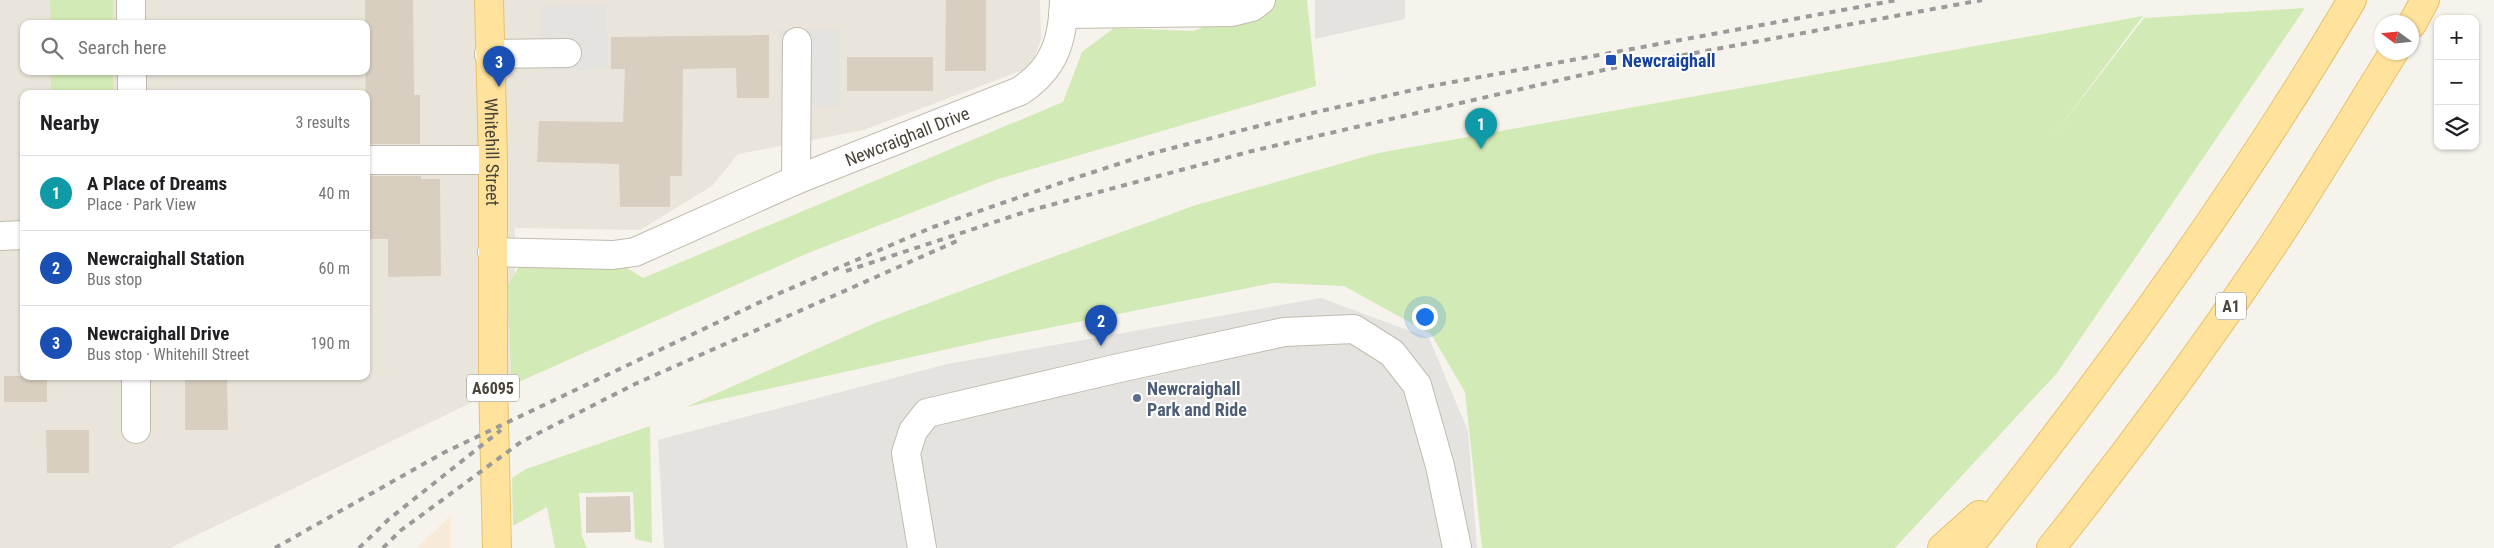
<!DOCTYPE html>
<meta charset="utf-8">
<style>
body{margin:0;font-family:"Roboto Condensed",sans-serif;background:#f2f2f2;color:#202124}
.controls{position:absolute;right:15px;top:15px;display:grid;overflow:hidden;border-radius:10px;box-shadow:0 1px 4px #0004}
.controls button{width:45px;height:45px;display:grid;place-items:center;padding:0;border:0;border-bottom:1px solid #e0e0e0;background:#fff;color:#202124;font:25px sans-serif}
.compass{position:absolute;left:2374px;top:15px;width:45px;height:45px;border-radius:50%;background:#fff;box-shadow:0 1px 4px #0004;rotate:285deg}
.you{position:absolute;left:1424px;top:316px;width:18px;height:18px;margin:-12px;border:4px solid #fff;border-radius:50%;background:#1a73e8;box-shadow:0 0 0 8px #1a73e833}
.badge{display:grid;place-items:center;width:32px;height:32px;border-radius:50%;background:#ea580c;color:#fff;font-size:16px;font-weight:700}
.pin{position:absolute;translate:-50% -41px;filter:drop-shadow(0 1px 2px #0008)}
.pin::after{content:'';position:absolute;top:26px;width:18px;height:15px;background:inherit;clip-path:polygon(0 0,100% 0,50% 100%)}
.list{margin:0;padding:0;list-style:none}
h2{display:flex;justify-content:space-between;align-items:center;height:65px;margin:0;padding:0 20px;font-size:21px}
h2 small{font-size:16px;font-weight:400;color:#757577}
.list li{display:grid;grid-template-columns:32px 1fr auto;gap:15px;align-items:center;box-sizing:border-box;height:75px;padding:0 20px;border-top:1px solid #e0e0e0}
.list b{display:block;font-size:19px;white-space:nowrap}
.list p{margin:0;font-size:16px;white-space:nowrap;color:#757577}
.list em{font-size:16px;font-style:normal;color:#757577}
.icon{flex:none;width:28px;height:28px;fill:none;stroke:currentColor;stroke-width:2;stroke-linecap:round;stroke-linejoin:round}
.map{position:relative;flex:none;width:2494px;height:548px;overflow:hidden}
.search{position:absolute;background:#fff;box-shadow:0 1px 4px #0004;left:20px;top:20px;width:350px;height:55px;display:flex;align-items:center;gap:12px;box-sizing:border-box;padding:0 18px;border-radius:10px;color:#757577;font-size:19px}
.panel{position:absolute;background:#fff;box-shadow:0 1px 4px #0004;left:20px;top:90px;width:350px;height:290px;border-radius:10px}
.map>svg:first-child{display:block}
.residential{fill:#eae5da;fill-rule:evenodd}
.commercial{fill:#f7ead8}
.green{fill:#d2eab5}
.parking{fill:#e5e3e0}
.building{fill:#d8cfc1}
.lines{fill:none;stroke-linecap:round;stroke-linejoin:round}
.minor-casing{stroke:#c2bbae;stroke-width:30}
.major-casing{stroke:#e6c16a;stroke-width:30}
.minor{stroke:#fff;stroke-width:28}
.major{stroke:#ffe39c;stroke-width:28}
.rail{stroke:#9a9a9a;stroke-width:4;stroke-dasharray:6 6;stroke-linecap:butt}
.transit-dot{fill:#1a4fb4;stroke:#fff;stroke-width:2}
.service-dot{fill:#5c6f8a;stroke:#fff;stroke-width:2}
.labels{text-anchor:middle;dominant-baseline:central;stroke-width:4;stroke-linejoin:round;paint-order:stroke}
.shield{fill:#fff;stroke:#817c74;stroke-width:1}
.shield-label{font-size:16px;font-weight:bold;fill:#4b4439}
.transit-label{font-size:18px;font-weight:bold;fill:#164399;stroke:#fff;text-anchor:start}
.street-label{font-size:18px;fill:#4b4439;stroke:#fff}
.service-label{font-size:18px;font-weight:bold;fill:#4e5e75;stroke:#fff;text-anchor:start}
</style>
<div class="map">
<svg width="2494" height="548" viewBox="0 0 2494 548">
<rect width="100%" height="100%" fill="#f6f3ec"/>
<path class="residential" d="M 0,0 L 1040,0 L 1041,39 L 1035,55 L 1026,69 L 864,130 L 738,154 L 712,186 L 640,230 L 515,228 L 514,382 L 170,548 L 0,548 ZM 24,24 L 366,24 L 366,71 L 24,71 ZM 24,94 L 366,94 L 366,376 L 24,376 Z"/>
<polygon class="commercial" points="451,515 451,548 417,548"/>
<g class="green">
<polygon points="50,0 113,0 113,24 51,24"/>
<polygon points="1266,0 1307,0 1316,86 998,179 808,253 512,385 507,287 525,256 614,260 643,278 1063,102 1082,52 1114,28 1194,31"/>
<polygon points="2305,8 2057,373 1895,548 1482,548 1465,392 1431,334 1344,286 1273,283 993,339 686,407 875,323 1039,262 1196,205 1378,153 2143,16 2052,137 2144,18"/>
<rect x="51" y="71" width="62" height="23"/>
<polygon points="650,426 652,543 635,539 633,492 579,493 582,536 587,548 555,548 547,507 513,526 512,478 526,469"/>
</g>
<g class="parking">
<polygon points="1315,0 1405,0 1405,19 1315,39"/>
<polygon points="606,4 608,69 542,71 540,6"/>
<polygon points="779,29 839,29 840,107 780,107"/>
<polygon points="1321,298 1429,338 1468,431 1477,548 664,548 658,440 947,364"/>
</g>
<g class="building">
<polygon points="365,0 413,0 414,95 420,95 420,144 366,144"/>
<polygon points="946,0 986,0 986,71 945,71"/>
<polygon points="769,35 769,98 737,98 736,68 683,69 682,176 670,176 670,207 620,207 619,164 537,162 539,121 623,122 625,69 611,69 611,37"/>
<rect x="847" y="57" width="86" height="34"/>
<polygon points="367,176 421,176 421,179 440,179 441,276 388,277 388,239 366,239"/>
<rect x="4" y="376" width="43" height="26"/>
<polygon points="185,376 227,376 228,430 185,430"/>
<polygon points="46,430 89,430 89,473 47,473"/>
<polygon points="630,496 631,532 586,533 586,497"/>
</g>
<g class="lines">
<defs>
<g id="minor">
<polyline points="131,0 131,24"/>
<polyline points="1063,14 1232,12 1252,7 1261,0"/>
<polyline points="489,54 567,53"/>
<polyline points="132,71 132,94"/>
<polyline points="366,160 493,160"/>
<polyline points="796,180 797,42"/>
<polyline points="0,236 24,235"/>
<path id="s1" d="M 492,252 L 613,255 L 635,252 L 796,180 L 1020,91 C 1055,68 1063,40 1064,0"/>
<polyline points="136,376 136,429"/>
<polyline points="922,548 906,453 913,431 927,413 1119,368 1284,332 1354,329 1392,353 1417,385 1440,466 1457,548"/>
</g>
<g id="major">
<path id="s2" d="M 489,0 L 493,160 L 493,380 L 497,548"/>
<polyline points="2412,24 2425,0"/>
<polyline points="1942,548 1979,515"/>
<path d="M 1968,548 C 2108,373 2238,193 2352,0"/>
<path d="M 2051,548 C 2130,449 2205,347 2275,242 C 2316,180 2354,116 2394,52"/>
</g>
</defs>
<use href="#minor" class="minor-casing"/>
<use href="#major" class="major-casing"/>
<use href="#minor" class="minor"/>
<use href="#major" class="major"/>
<g class="rail">
<polyline points="846,271 1028,211 1252,151 1608,69 1982,0"/>
<polyline points="275,548 443,453 773,296 933,227 1072,179 1149,154 1286,119 1426,87 1897,0"/>
<polyline points="359,548 389,519 501,430"/>
<polyline points="383,548 400,531 521,442 635,384 957,241"/>
</g>
</g>
<rect class="transit-dot" x="1605" y="54" width="12" height="12" rx="2.5"/>
<circle class="service-dot" cx="1137" cy="398" r="5"/>
<g class="labels">
<g class="shield">
<rect x="2216" y="292.5" width="30" height="27" rx="4"/>
<rect x="467" y="374.5" width="52" height="27" rx="4"/>
</g>
<g class="shield-label">
<text x="2231" y="306">A1</text>
<text x="493" y="388">A6095</text>
</g>
<g class="transit-label">
<text x="1622" y="60">Newcraighall</text>
</g>
<g class="street-label">
<text stroke="none"><textPath href="#s1" startOffset="439">Newcraighall Drive</textPath></text>
<text stroke="none"><textPath href="#s2" startOffset="152">Whitehill Street</textPath></text>
</g>
<g class="service-label">
<text x="1147" y="388">Newcraighall<tspan x="1147" dy="21">Park and Ride</tspan></text>
</g>
</g>
</svg>
<div class="controls">
<button>+</button>
<button>−</button>
<button><svg class="icon" aria-label="layers" viewBox="0 0 24 24"><path d="M12 4l9 5-9 5-9-5zM3 14l9 5 9-5"/></svg></button>
</div>
<svg class="compass" viewBox="-18 -18 36 36"><path d="M0-13l5 13h-10z" fill="#e53935"/><path d="M0 13l5-13h-10z" fill="#757577"/></svg>
<div class="you"></div>
<div class="pin badge" style="left:1481px;top:149px;background:#0f9aa8">1</div>
<div class="pin badge" style="left:1101px;top:346px;background:#1a4fb4">2</div>
<div class="pin badge" style="left:499px;top:87px;background:#1a4fb4">3</div>
<div class="search"><svg class="icon" aria-label="search" viewBox="0 0 24 24"><circle cx="10" cy="10" r="6"/><path d="M15 15l6 6"/></svg>Search here</div>
<section class="panel">
<h2>Nearby<small>3 results</small></h2>
<ul class="list">
<li><span class="badge" style="background:#0f9aa8">1</span><div><b>A Place of Dreams</b><p>Place · Park View</p></div><em>40 m</em></li>
<li><span class="badge" style="background:#1a4fb4">2</span><div><b>Newcraighall Station</b><p>Bus stop</p></div><em>60 m</em></li>
<li><span class="badge" style="background:#1a4fb4">3</span><div><b>Newcraighall Drive</b><p>Bus stop · Whitehill Street</p></div><em>190 m</em></li>
</ul>
</section>
</div>
